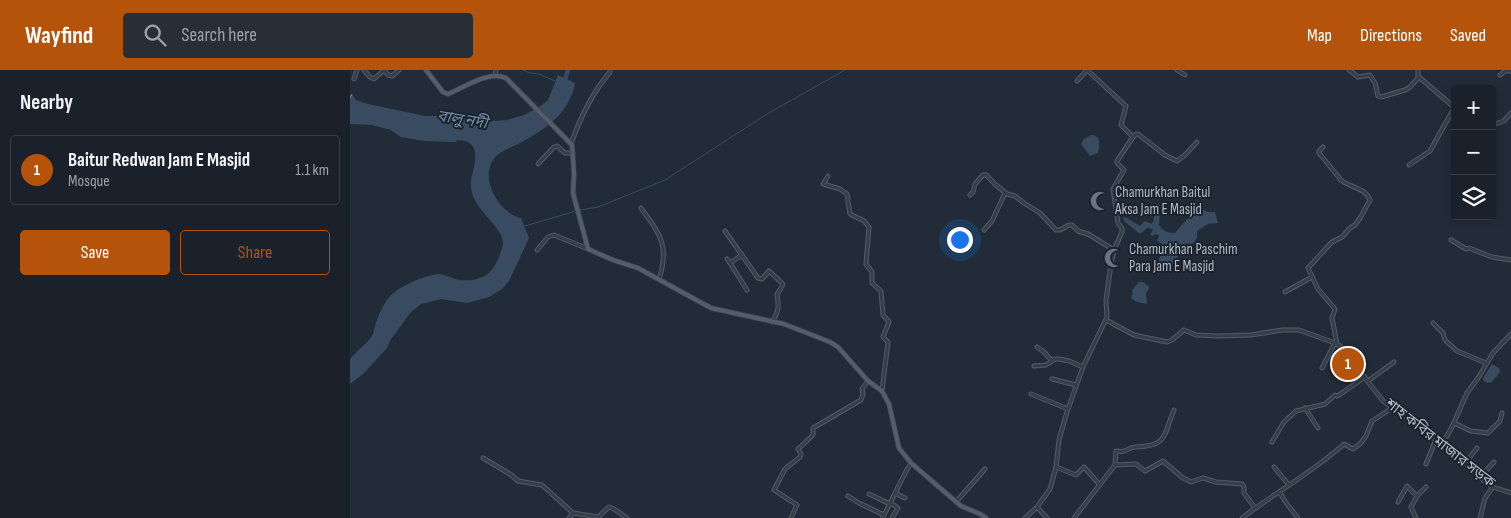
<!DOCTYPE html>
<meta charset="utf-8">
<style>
body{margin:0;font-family:"Sofia Sans Condensed","Noto Sans Bengali",sans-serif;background:#272e36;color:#f1f3f6}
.controls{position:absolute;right:15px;top:15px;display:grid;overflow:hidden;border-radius:5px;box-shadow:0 2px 8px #0003}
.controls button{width:45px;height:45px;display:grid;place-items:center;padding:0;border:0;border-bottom:1px solid #383e47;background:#1a212a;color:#f1f3f6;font:25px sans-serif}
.you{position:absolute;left:609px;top:169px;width:18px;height:18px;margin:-12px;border:4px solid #fff;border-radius:50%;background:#1a73e8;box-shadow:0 0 0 8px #1a73e833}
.badge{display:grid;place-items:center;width:32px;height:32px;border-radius:50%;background:#b45309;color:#fff;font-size:16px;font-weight:700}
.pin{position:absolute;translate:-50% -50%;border:2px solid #fff;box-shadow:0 1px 5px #0006}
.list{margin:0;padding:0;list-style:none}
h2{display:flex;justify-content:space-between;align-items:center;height:65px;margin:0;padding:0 20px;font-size:21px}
h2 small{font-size:16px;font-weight:400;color:#9fa3a8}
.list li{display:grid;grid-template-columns:32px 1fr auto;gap:15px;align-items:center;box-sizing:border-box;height:70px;margin:0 10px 10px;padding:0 10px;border:1px solid #383e47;border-radius:5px}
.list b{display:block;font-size:19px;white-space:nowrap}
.list p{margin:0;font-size:16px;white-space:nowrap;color:#9fa3a8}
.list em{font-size:16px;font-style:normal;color:#9fa3a8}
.actions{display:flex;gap:10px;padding:15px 20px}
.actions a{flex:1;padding:11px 0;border:1px solid #b45309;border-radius:5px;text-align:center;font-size:18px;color:#b45309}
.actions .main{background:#b45309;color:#fff}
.icon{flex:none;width:28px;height:28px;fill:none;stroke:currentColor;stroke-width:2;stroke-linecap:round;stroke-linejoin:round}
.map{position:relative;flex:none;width:1161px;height:448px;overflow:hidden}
header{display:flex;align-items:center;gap:30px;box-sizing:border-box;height:70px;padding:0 25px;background:#b45309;color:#fff}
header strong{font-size:24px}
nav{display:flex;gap:28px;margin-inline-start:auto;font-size:18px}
.search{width:350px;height:45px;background:#272e36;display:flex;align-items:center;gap:12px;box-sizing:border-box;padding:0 18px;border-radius:5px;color:#9fa3a8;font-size:19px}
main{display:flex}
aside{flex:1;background:#1a212a}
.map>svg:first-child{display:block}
.water{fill:#394b61}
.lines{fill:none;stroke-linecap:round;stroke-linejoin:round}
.stream{stroke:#394b61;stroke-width:1}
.river{stroke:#394b61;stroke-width:4.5}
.ferry{stroke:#728ba7;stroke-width:1;stroke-dasharray:6 5;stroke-linecap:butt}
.minor-casing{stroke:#545c66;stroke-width:5}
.major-casing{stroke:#3f4752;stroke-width:5.5}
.minor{stroke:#363e49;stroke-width:3}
.major{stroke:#545d69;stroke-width:4}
.labels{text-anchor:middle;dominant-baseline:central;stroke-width:4;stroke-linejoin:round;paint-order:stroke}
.poi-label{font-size:15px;fill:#b1b9c5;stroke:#1b232d;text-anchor:start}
.street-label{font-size:15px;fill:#b1b9c5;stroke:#1b232d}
.water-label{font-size:16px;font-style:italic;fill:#728ba7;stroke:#1b232d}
</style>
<header>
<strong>Wayfind</strong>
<div class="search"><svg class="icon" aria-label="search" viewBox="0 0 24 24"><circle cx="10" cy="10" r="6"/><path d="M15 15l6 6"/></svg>Search here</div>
<nav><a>Map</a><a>Directions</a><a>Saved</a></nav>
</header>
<main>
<aside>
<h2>Nearby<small></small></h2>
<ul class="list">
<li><span class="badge">1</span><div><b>Baitur Redwan Jam E Masjid</b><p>Mosque</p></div><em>1.1 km</em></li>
</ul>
<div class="actions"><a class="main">Save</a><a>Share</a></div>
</aside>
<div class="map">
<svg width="1161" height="448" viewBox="0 0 1161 448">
<rect width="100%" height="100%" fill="#222c38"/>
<g class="water">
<path d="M 208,5 L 225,13 C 219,44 196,59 170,73 C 161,78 149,81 143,90 C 130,110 149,143 171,148 L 179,168 L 159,211 L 152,219 L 139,227 L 117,233 L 91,229 L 71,234 L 61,242 L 41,269 L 37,278 L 13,304 L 0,314 L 0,289 C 6,282 20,271 23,264 C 24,261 24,259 25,256 C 29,243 35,229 46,221 C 58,213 73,206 88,204 C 95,204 103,209 110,210 C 131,212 144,204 150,184 C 151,181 153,176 153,173 C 153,155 118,138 121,111 C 124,93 134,71 107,70 L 106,72 L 74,71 L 51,67 L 41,60 L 22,55 L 0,54 L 0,25 L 2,24 L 6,30 L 18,34 L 75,46 L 114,46 L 142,51 L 157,50 L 174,45 L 189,37 L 198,30 Z"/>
<path d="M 741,65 C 751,65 750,75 748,83 L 740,86 L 731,74 L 734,69 Z"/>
<path d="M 807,137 L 810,139 L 809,155 C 813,161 817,163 825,163 C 833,154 840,144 851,139 L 858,142 L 865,142 L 868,153 L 858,154 L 847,161 L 847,167 L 844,173 L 836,174 L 829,180 L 825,199 C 818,201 810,197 809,189 L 812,183 L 814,175 L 807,171 L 809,165 L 805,164 L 803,166 L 800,165 L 803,160 L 798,157 L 790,164 L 775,152 L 773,148 L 775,147 L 790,156 L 795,151 L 802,154 C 805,148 804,143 807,137 Z"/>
<polygon points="789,212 793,212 799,217 799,219 796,223 797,234 787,232 782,229 781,226 783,224 782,220"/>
<polygon points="1142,294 1149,298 1150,302 1142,312 1137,313 1133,310 1133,308"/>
</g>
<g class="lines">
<g class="stream">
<polyline points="173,0 180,3 189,4 205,11"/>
<polyline points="230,140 248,137 315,110 417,44 495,0"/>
<polyline points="175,156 226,141"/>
</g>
<polyline class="river" points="214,12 218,0"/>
<polyline class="ferry" points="0,28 2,24"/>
<defs>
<g id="minor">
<polyline points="14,0 20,7 24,9 34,0"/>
<polyline points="34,0 38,5 42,6 49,0"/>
<polyline points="827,0 835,5"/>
<polyline points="999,0 1008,7 1020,5 1025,13 1028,26 1031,27 1055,20 1060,17 1069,7 1105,38"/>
<polyline points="1068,0 1068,7"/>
<polyline points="145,5 146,0"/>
<polyline points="1150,5 1155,1 1161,1"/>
<polyline points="4,9 7,0"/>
<polyline points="727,11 737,0"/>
<polyline points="1142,55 1154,51 1161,43"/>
<polyline points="783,67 786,64 788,64 815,85 827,91 835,85 847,72"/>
<path d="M 221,74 C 230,48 242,23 260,2 L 260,0"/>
<path d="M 973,77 L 969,81 L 969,83 L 991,110 C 1000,118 1015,117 1020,130 L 1010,148 L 1005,155 L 1000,158 L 992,167 L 982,172 L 958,198 L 968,219 L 985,239 L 982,248 L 987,274"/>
<polyline points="188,94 204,77 207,76 215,83 223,83"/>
<polyline points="1059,95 1080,81 1104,38"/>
<polyline points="478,106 473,114 490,119 497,124 500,144 514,151 519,157 516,194 522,202 522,213 531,221 533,245 539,252 533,267 538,272 532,321"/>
<polyline points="620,125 623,122 625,114 633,105 636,105 646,115 657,124 665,126 674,133 690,143 706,160 710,160 719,155 722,155 728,161 738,164 764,180"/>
<path d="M 291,138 C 310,164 320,176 309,209"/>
<polyline points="634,160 642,151 655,123"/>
<path d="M 375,161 L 408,208 L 412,209 L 419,201 L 433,214 L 430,220 L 427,224 C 429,236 429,241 422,252"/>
<polyline points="1101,170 1116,179 1119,178 1142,187 1161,190"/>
<polyline points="187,180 198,167 204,165 238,179"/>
<polyline points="377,189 380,193 392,185"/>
<polyline points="380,193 397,220"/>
<polyline points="935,222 962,207"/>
<polyline points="756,250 784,265 817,272 822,270 834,260 846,265 868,266 901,265 932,260 949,260 985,273 990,276 1033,331 1103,381 1133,410 1143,417 1161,423"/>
<polyline points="1083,253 1093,263 1095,270 1107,281 1136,293"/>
<polyline points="687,277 694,282 702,291"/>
<polyline points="684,296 696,295 705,289 709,289 719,291 733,297"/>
<polyline points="972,298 985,273"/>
<polyline points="702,309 726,315"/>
<polyline points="1018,311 1044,292"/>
<polyline points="681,324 718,339"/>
<polyline points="955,338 968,358"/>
<polyline points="1104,353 1121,361 1138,363 1150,351 1152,343"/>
<polyline points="922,372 934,352 946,341 975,334 985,325 987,326 989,325 1015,307"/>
<polyline points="1092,374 1102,357 1117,323 1128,308 1143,283 1161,264"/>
<polyline points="133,388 160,404 168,411 192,415 223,443"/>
<polyline points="1116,392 1127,378"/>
<polyline points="1076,394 1086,369"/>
<path d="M 765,395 L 766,381 C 769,381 772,382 774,381 C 779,380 780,377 785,377 C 819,376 813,365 824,340"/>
<polyline points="706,397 726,405 734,397 750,415"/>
<polyline points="924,397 939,415"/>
<polyline points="1130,407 1144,392"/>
<polyline points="545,423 555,428"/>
<polyline points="930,423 937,434 948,448"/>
<polyline points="519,424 540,434"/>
<polyline points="498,426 509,433 534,445"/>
<polyline points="606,432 635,399"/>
<polyline points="1048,432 1057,416 1067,426"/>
<polyline points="541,433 548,438 542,448"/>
<polyline points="687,437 697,448"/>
<polyline points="219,448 223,443 248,447 259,437 264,439 277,448"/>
<polyline points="441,448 447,435 424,420 435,399 450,387 451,384 448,379 463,365 463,358 511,330 513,324 512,319 518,311"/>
<path d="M 532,448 C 543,430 550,410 561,393"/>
<polyline points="675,448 687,437 700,419 706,397 709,370 717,342 733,297 757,247 756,230 761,194 764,180 772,162 772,158 768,153 763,119 774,100 767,93 767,91 783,67 771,55 776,36 737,0"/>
<polyline points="724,448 765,395 786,394 795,401 813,391 833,408 841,412 853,408 866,412 892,414 894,417 894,423 905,438"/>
<path d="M 892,448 C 926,422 963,402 994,374 L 1003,379 L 1010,374 L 1016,366 L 1022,351 L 1042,338"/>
<polyline points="1066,448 1061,437 1067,426 1076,417"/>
<polyline points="1130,448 1135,428 1143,417"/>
</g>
<path id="major" d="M 76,0 L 93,22 L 98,24 C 113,18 139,0 156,8 L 222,75 L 224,103 L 223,123 L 238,179 L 263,190 L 288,198 L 361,238 L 434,254 L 480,272 L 488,277 L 518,311 L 532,321 L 539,334 L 549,378 L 561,393 L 611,436 L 630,444 L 636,448"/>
</defs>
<use href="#minor" class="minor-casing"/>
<use href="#major" class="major-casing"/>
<use href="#minor" class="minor"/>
<use href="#major" class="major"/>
</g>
<defs>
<symbol id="mosque-bare" viewBox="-9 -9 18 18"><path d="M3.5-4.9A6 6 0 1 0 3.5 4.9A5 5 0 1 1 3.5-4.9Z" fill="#6b7280" stroke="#1b232d" stroke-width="2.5" paint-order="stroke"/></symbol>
</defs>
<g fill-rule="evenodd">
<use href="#mosque-bare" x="736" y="117" width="28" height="28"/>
<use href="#mosque-bare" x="750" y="174" width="28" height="28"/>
</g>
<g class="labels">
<g class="poi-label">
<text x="765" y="122">Chamurkhan Baitul<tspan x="765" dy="17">Aksa Jam E Masjid</tspan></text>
<text x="779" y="179">Chamurkhan Paschim<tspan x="779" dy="17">Para Jam E Masjid</tspan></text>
</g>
<g class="street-label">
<text transform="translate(1090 373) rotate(38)">শাহ কবির মাজার সড়ক</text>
</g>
<g class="water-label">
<text transform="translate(112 50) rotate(9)">বালু নদী</text>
</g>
</g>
</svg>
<div class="controls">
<button>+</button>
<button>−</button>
<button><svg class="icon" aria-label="layers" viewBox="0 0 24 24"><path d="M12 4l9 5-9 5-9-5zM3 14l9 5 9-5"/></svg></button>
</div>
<div class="you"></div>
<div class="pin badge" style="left:998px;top:294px">1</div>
</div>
</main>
